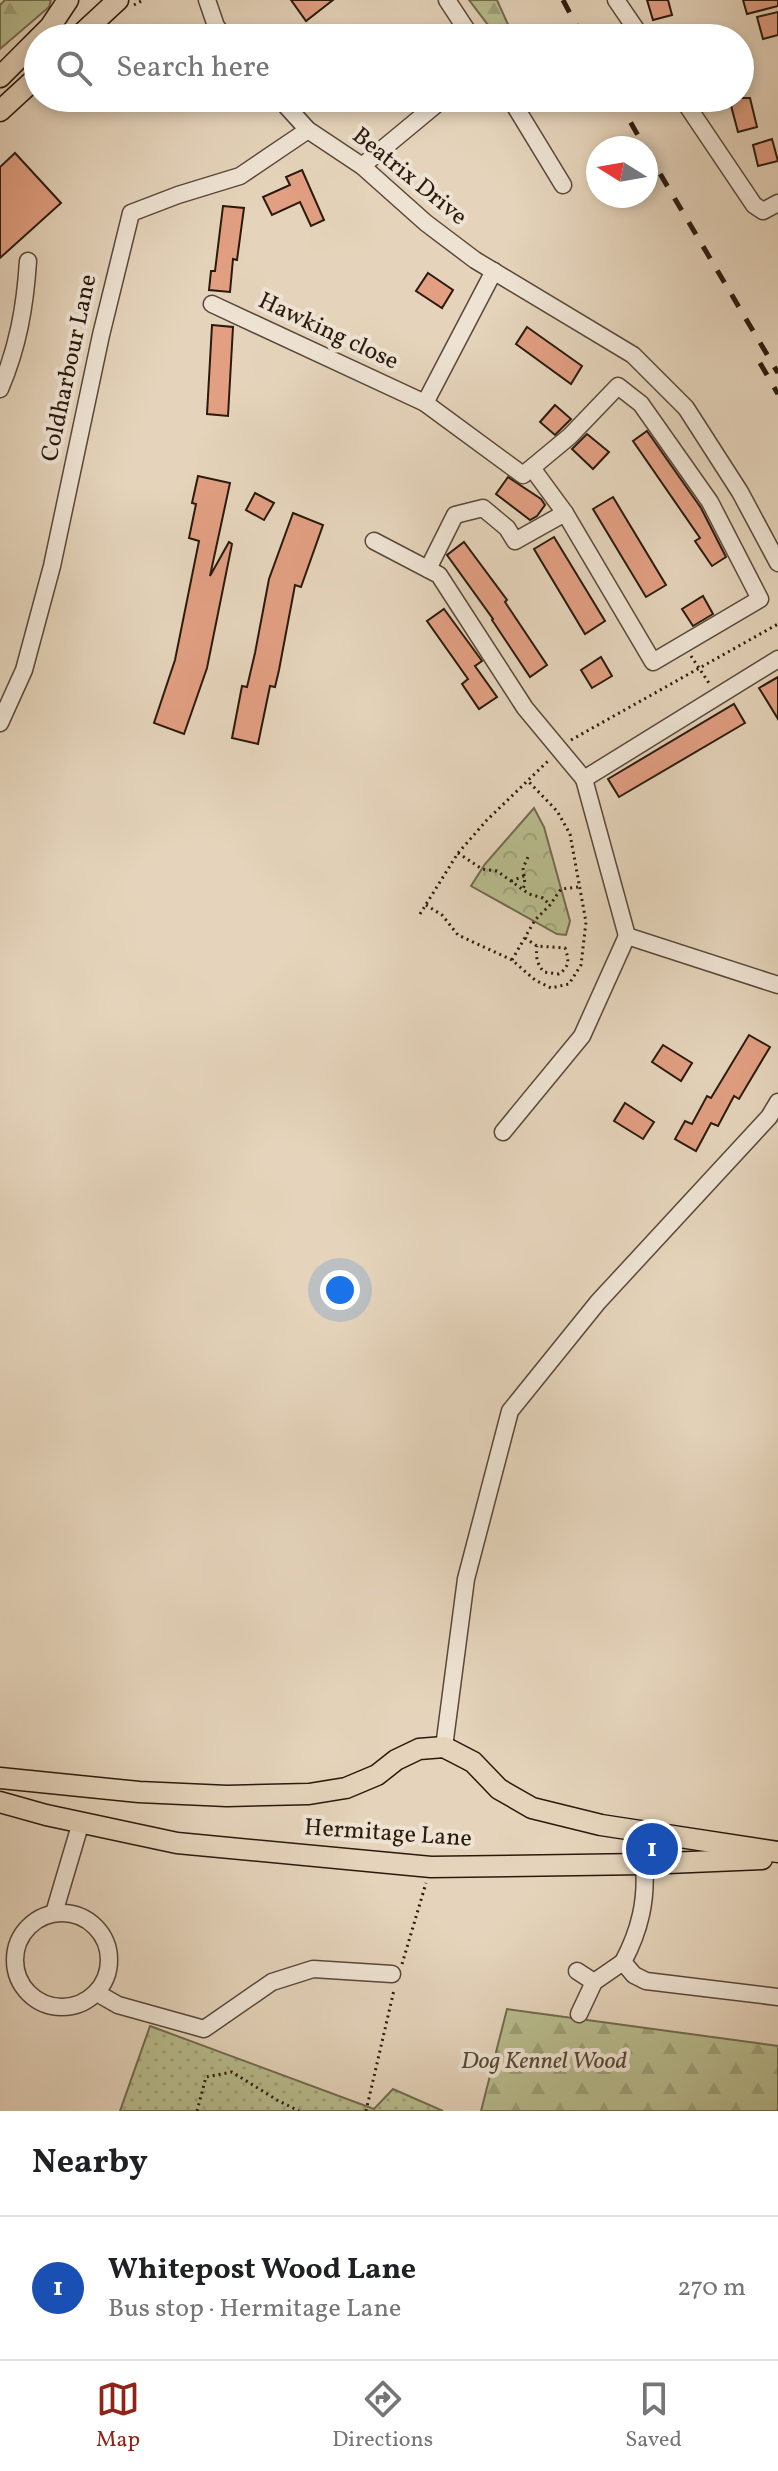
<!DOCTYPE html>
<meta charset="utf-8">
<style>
body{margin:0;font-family:Vollkorn,serif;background:#f2f2f2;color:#202124}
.compass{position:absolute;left:586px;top:136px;width:72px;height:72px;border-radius:50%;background:#fff;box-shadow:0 4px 12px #0003;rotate:281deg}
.you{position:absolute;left:340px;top:1290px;width:28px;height:28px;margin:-20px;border:6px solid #fff;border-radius:50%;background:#1a73e8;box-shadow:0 0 0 12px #1a73e833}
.badge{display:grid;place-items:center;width:52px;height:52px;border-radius:50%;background:#8f2418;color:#fff;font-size:26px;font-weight:700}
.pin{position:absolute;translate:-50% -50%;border:4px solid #fff;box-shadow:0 2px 8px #0006}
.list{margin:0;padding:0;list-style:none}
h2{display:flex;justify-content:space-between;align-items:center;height:104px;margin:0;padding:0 32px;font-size:34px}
h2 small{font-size:26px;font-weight:400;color:#757577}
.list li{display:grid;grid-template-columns:52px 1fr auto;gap:24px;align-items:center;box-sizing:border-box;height:144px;padding:0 32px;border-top:2px solid #e0e0e0}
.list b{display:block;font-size:30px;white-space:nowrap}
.list p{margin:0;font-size:26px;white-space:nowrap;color:#757577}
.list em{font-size:26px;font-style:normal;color:#757577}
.icon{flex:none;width:44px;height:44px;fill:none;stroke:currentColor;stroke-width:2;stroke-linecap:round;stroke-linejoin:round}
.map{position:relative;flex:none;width:778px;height:2111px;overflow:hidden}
.search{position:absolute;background:#fff;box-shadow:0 4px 12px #0003;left:24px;right:24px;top:24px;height:88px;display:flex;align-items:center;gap:20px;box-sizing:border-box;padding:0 28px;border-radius:44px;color:#757577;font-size:30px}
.sheet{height:248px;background:#fff}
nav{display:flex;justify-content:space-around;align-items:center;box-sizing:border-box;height:112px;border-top:2px solid #e0e0e0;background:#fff;font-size:22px;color:#757577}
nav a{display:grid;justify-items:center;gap:4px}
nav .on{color:#8f2418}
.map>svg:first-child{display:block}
.grass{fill:url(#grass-dots);stroke:#716b4e;stroke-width:2}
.forest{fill:url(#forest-firs);stroke:#716b4e;stroke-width:2}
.park{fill:url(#park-crowns);stroke:#716b4e;stroke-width:2}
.building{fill:#e29f82;stroke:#2a1a0e;stroke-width:2}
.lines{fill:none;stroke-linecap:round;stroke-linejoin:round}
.minor-casing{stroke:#594839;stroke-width:19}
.major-casing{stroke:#2a1a0e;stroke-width:23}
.path{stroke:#2a1a0e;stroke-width:3;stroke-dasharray:2 4;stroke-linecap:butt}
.minor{stroke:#eee3d3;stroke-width:16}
.major{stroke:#e5d4bb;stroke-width:20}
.rail{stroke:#2a1a0e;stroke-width:5;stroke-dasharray:14 14;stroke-linecap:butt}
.labels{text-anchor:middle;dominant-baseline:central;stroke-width:8;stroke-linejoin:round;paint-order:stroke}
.street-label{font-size:24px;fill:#2a1a0e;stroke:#eee3d3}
.park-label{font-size:24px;font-style:italic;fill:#554b34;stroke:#eee3d3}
</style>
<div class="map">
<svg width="778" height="2111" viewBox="0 0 778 2111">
<defs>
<pattern id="grass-dots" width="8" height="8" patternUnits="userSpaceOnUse" patternTransform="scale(2)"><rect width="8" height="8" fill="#b8bc8e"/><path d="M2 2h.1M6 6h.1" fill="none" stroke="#9ea179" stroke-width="1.8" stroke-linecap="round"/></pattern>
<pattern id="forest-firs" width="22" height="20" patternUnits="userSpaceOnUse" patternTransform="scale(2)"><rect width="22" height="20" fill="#b8bc8e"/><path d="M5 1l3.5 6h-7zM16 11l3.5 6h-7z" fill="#9ea179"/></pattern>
<pattern id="park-crowns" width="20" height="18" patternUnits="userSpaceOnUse" patternTransform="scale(2)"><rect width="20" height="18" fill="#b8bc8e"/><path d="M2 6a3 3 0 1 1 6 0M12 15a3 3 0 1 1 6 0" fill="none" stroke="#9ea179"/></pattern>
</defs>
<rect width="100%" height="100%" fill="#e5d4bb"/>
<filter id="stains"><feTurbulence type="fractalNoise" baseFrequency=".0025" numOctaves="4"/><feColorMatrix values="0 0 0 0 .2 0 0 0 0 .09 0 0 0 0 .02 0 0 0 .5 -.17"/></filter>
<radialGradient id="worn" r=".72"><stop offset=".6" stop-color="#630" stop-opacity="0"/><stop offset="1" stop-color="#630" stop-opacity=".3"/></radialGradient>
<polygon class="grass" points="150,2026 374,2109 393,2089 443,2111 120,2111"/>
<g class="forest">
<polygon points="5,0 51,0 49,7 0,49 0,5"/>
<polygon points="469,0 497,0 514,38 498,38"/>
<polygon points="507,2009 778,2046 778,2111 481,2111"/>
</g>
<polygon class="park" points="534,808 544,827 570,921 566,935 557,934 471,886 485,864"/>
<g class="building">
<polygon points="291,0 333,0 306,21"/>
<polygon points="647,0 668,0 672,15 653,20"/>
<polygon points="743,0 778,0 778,6 747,14"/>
<polygon points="778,12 778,35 763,39 757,17"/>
<polygon points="729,98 750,98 757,127 738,132"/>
<polygon points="772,139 778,161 758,166 753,145"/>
<polygon points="15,153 61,203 0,258 0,167"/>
<polygon points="302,170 324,220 311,226 300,202 272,215 263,197 290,185 286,177"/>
<polygon points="223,206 244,208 237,260 233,259 230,292 209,290 211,271 215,271"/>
<polygon points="428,273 453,290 442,308 416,291"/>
<polygon points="212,325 233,327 228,416 207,414"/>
<polygon points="527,327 582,366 571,384 516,344"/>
<polygon points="555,405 571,419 555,435 540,422"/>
<polygon points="647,431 701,508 726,557 712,566 695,541 700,538 633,441"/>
<polygon points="587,434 609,452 593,469 572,449"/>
<polygon points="198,476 230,483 210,576 229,542 232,544 207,668 184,734 154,723 175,660 199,541 189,538 196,504 192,503"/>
<polygon points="508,477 541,499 545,505 537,516 530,520 496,494"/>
<polygon points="255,493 274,503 264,520 246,510"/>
<polygon points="613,497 666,585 646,597 593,509"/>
<polygon points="293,513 323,525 301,587 295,585 279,670 275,687 270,686 258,744 232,738 242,686 247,687 255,653 269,579"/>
<polygon points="554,537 605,621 585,634 534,549"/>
<polygon points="464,542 507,600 505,602 547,665 530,677 492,620 493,619 447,555"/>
<polygon points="703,596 713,614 693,626 682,609"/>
<polygon points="444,609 482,661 475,666 497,697 479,709 462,684 468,679 427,621"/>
<polygon points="601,657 612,676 592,688 581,670"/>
<polygon points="778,677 778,719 759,688"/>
<polygon points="734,704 745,723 619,797 608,779"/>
<polygon points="749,1035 770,1047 739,1099 734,1096 718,1126 711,1123 696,1151 675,1139 685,1121 692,1124 707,1096 711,1098"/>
<polygon points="663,1045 692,1063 681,1081 652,1062"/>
<polygon points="625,1103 654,1122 643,1139 614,1121"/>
</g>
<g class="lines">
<defs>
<g id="minor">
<polyline points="207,0 216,26 225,38"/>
<polyline points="447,0 472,38"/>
<polyline points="616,0 642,38"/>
<polyline points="279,98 308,130 362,166 426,223 475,260 633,355 686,408 740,492 778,563"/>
<polyline points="510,98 563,185"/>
<polyline points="682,98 754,205 763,211 778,203"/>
<polyline points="362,166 444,98"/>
<polyline points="212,304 425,403 523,475 570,436 618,386 641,404 710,502 760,599 653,662 565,513 515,541 507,528 483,508 455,515 428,569"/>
<path d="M 0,389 C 18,347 25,307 28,261"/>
<polyline points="425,403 494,271"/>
<polyline points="532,468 565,513"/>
<polyline points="374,541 439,575 525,708 584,779"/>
<polyline points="0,723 24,670 52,566 101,335 131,213 178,195 240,176 308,130"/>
<polyline points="627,936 584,779 778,659"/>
<polyline points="503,1132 582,1036 627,936 778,985"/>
<polyline points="444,1747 466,1579 510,1411 598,1302 769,1117 778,1102"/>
<path d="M 644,1864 C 647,1900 640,1930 623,1962 L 634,1975 L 646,1981 L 778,1997"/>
<circle cx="62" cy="1960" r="47"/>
<polyline points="54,1913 81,1822"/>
<polyline points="577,1971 594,1982"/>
<polyline points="97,1993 118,2005 204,2029 272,1982 313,1969 392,1974"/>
<polyline points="579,2014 594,1982 623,1962"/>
</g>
<g id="major">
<polyline points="39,38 50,27 68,0"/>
<polyline points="77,38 118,0"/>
<polyline points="0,77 38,39"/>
<polyline points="0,111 38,76"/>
<polyline points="0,1778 139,1792 227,1796 309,1794 346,1788 377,1775 396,1760 419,1749 444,1747 473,1762 499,1789 532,1808 601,1825 778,1852"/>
<polyline points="0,1802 46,1815 177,1843 431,1867 644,1864 762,1859"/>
</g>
</defs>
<use href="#minor" class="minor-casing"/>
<use href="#major" class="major-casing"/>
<g class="path">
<polyline points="134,5 143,0"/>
<polyline points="257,98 264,107"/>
<polyline points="691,656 709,683"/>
<polyline points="571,740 778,624"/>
<polyline points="458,853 482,869 497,871 529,894 543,898 550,905"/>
<polyline points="524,876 523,868 528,857"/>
<polyline points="511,881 524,876 525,884 523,889"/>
<polyline points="426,905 442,915 458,935 512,960 535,980 551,988 569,984 581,965 586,922 570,834 557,811 529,782"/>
<polyline points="420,914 458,853 487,820 548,761"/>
<path d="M 525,938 L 537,946 L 565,948 C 569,960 570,966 559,974 L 544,972 C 536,963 536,956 537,946"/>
<polyline points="512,960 535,920 550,905 561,889 578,887"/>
<polyline points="402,1964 426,1883"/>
<polyline points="197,2111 206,2077 232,2072 277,2100 299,2111"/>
<polyline points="366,2111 394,1990"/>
</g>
<use href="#minor" class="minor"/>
<use href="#major" class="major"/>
<g class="rail">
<polyline points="563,0 583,38"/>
<polyline points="617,98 645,148"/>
<polyline points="646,150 778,373"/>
<polyline points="760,363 778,394"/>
</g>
</g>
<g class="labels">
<g class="street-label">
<text transform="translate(409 177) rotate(39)">Beatrix Drive</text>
<text transform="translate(328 332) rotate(25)">Hawking close</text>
<text transform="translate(70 368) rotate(-78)">Coldharbour Lane</text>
<text transform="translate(388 1834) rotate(4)">Hermitage Lane</text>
</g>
<g class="park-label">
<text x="544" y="2062">Dog Kennel Wood</text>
</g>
</g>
<rect width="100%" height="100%" filter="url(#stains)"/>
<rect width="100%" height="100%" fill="url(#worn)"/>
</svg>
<svg class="compass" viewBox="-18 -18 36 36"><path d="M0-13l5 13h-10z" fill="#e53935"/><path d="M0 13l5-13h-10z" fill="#757577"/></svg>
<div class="you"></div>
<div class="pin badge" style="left:652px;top:1849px;background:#1a4fb4">1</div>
<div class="search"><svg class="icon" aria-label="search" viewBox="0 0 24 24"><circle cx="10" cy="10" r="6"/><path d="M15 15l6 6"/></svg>Search here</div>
</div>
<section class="sheet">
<h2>Nearby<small></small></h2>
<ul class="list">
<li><span class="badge" style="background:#1a4fb4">1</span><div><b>Whitepost Wood Lane</b><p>Bus stop · Hermitage Lane</p></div><em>270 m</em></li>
</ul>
</section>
<nav>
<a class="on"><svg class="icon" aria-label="map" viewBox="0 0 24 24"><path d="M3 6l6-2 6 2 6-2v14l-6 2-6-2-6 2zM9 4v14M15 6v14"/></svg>Map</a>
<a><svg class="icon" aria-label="directions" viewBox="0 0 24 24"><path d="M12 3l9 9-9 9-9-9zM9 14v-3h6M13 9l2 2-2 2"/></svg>Directions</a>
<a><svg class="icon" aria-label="saved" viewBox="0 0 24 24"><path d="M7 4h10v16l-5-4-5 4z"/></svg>Saved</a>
</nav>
